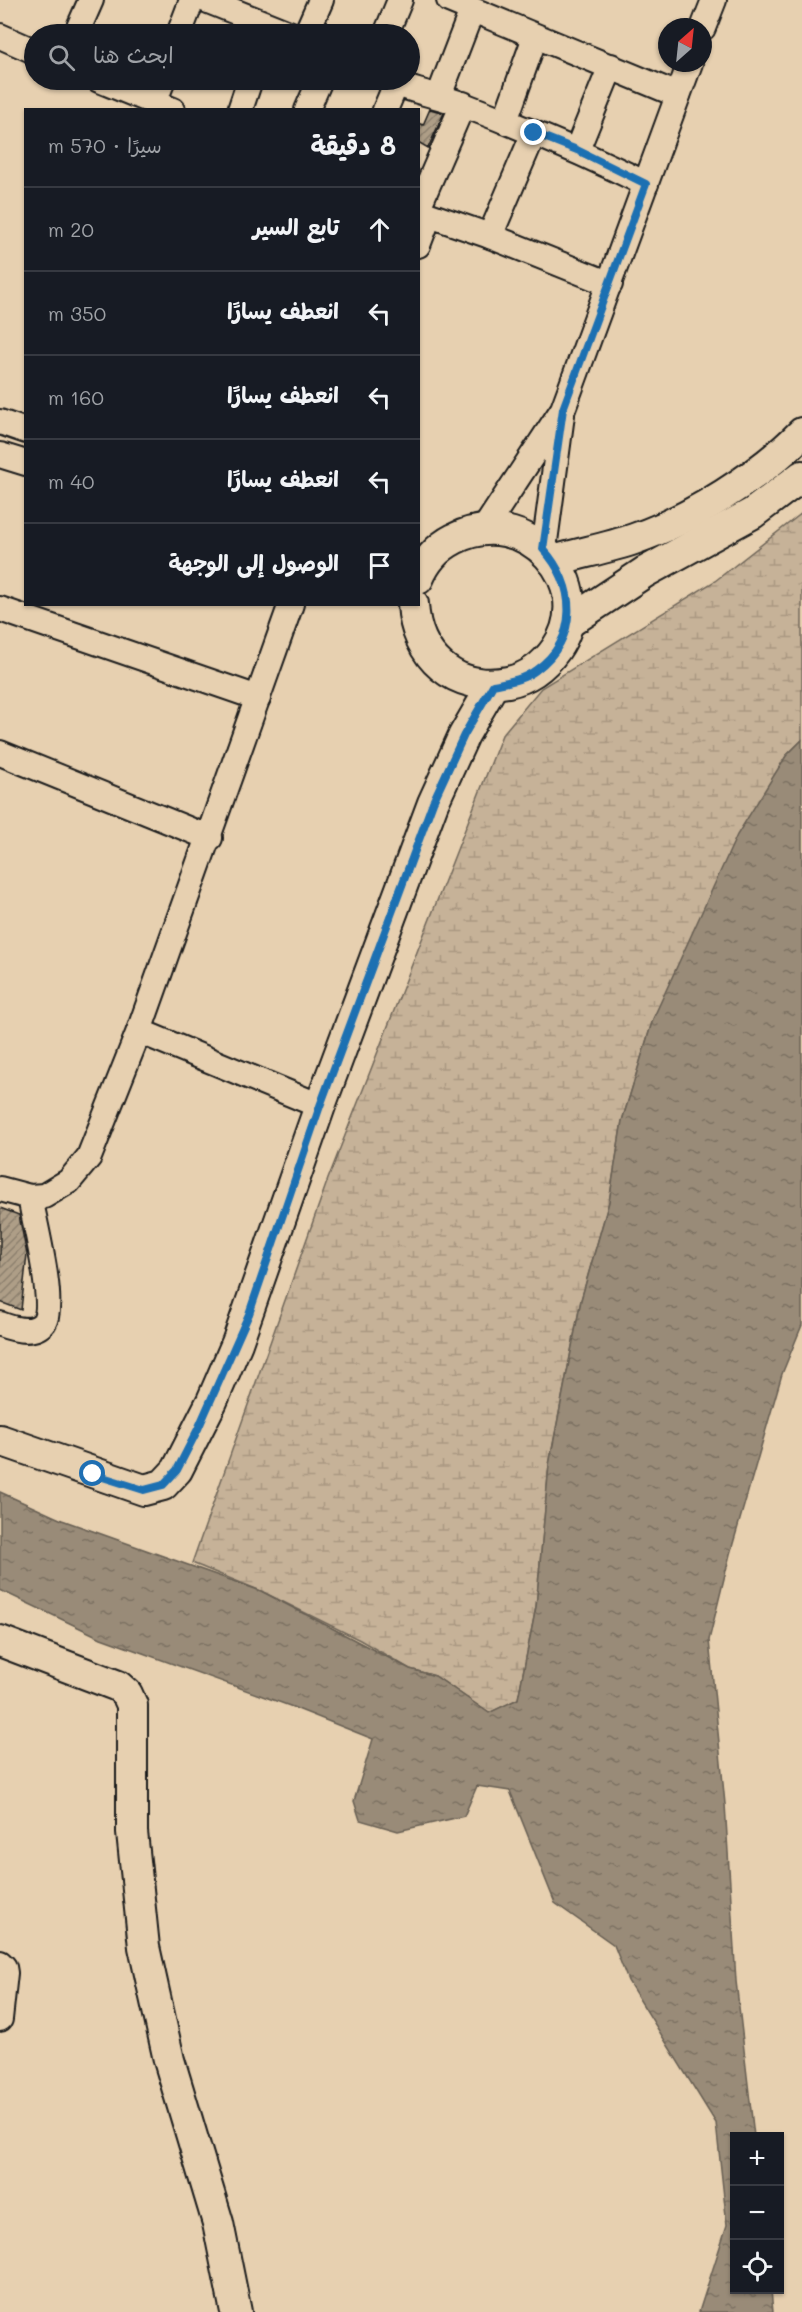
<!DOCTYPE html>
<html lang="ar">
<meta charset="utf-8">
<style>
body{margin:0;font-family:Mali,"Playpen Sans Arabic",sans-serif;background:#242831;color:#f1f3f6;direction:rtl}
.controls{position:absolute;right:18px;bottom:18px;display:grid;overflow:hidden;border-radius:0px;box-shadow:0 2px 4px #0004}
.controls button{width:54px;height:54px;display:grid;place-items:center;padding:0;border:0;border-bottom:2px solid #363941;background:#171b24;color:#f1f3f6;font:30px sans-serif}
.compass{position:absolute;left:658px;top:18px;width:54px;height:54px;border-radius:50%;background:#171b24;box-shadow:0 2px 4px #0004;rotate:27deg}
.stop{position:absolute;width:18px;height:18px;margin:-14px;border:4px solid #1f6fb2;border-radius:50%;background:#fff}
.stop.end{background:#1f6fb2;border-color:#fff;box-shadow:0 2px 6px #0008}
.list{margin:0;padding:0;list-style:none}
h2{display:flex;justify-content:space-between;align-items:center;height:78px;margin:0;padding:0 24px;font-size:26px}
h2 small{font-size:20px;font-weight:400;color:#9ea1a6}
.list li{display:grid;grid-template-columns:39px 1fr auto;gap:18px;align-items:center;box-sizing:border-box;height:84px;padding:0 24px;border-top:2px solid #363941}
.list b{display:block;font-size:22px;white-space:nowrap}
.list em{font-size:20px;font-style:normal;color:#9ea1a6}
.icon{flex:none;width:33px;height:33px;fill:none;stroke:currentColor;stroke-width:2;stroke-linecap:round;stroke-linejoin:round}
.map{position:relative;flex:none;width:802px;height:2312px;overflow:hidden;direction:ltr}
.search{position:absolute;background:#171b24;box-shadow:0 2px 4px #0004;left:24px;top:24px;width:396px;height:66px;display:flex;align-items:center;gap:15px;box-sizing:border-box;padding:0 21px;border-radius:33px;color:#9ea1a6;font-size:22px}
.panel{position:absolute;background:#171b24;box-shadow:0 2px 4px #0004;left:24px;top:108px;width:396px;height:498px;border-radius:0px;direction:rtl}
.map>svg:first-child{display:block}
.wetland{fill:url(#wetland-marsh);stroke:#71675a;stroke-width:1.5}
.water{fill:url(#water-ripples);stroke:#675f53;stroke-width:1.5}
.building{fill:url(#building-hatch);stroke:#1c1c1c;stroke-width:1.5}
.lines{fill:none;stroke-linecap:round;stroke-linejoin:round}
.minor-casing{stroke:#1c1c1c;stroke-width:28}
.major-casing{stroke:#1c1c1c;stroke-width:34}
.minor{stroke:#e7d0b0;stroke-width:24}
.major{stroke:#e7d0b0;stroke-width:30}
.route{stroke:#1f6fb2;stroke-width:8}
</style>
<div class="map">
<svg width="802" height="2312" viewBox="0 0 802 2312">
<defs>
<pattern id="wetland-marsh" width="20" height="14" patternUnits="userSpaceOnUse" patternTransform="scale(1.5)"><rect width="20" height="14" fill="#c6b298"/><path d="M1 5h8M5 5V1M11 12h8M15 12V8" fill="none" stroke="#aa9882"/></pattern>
<pattern id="water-ripples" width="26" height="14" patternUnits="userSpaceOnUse" patternTransform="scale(1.5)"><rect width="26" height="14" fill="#998b78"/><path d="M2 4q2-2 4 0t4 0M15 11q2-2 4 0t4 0" fill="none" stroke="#7c7162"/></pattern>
<pattern id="building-hatch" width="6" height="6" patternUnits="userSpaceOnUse" patternTransform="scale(1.5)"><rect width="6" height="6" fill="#ae9e87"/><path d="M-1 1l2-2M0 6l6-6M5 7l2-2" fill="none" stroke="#8d806e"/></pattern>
</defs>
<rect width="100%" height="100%" fill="#e7d0b0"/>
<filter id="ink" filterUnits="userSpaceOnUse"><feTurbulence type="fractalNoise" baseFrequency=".0167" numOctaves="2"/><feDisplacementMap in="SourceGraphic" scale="12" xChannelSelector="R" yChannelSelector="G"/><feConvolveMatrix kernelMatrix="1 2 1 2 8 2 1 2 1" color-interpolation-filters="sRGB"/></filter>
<g filter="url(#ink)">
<polygon class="wetland" points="802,513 802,740 786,756 653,1019 622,1121 609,1202 581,1300 549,1465 536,1607 518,1699 489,1713 435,1676 410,1669 360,1640 261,1591 192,1563 328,1179 502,735 541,688 715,581"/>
<polygon class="water" points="802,740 802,1325 782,1374 730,1554 709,1640 725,1804 736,1981 754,2136 734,2136 734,2290 771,2290 773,2312 699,2312 727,2225 716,2123 628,1981 614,1945 555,1903 510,1791 477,1786 464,1816 398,1831 360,1820 354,1801 373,1739 290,1706 101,1638 0,1590 0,1492 62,1520 261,1591 410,1669 435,1676 489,1713 518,1699 536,1607 549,1465 581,1300 609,1202 622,1121 653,1019 737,835 786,756"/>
<g class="building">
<polygon points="430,109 444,113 428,148 418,142 418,123 423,125"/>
<polygon points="0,1208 19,1215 25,1245 27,1254 21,1310 0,1302"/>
</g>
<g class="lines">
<defs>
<g id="minor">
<polyline points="206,0 291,34"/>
<polyline points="449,0 678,95"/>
<polyline points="703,28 714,0"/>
<polyline points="76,34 91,0"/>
<polyline points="179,34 192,0"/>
<polyline points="306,34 321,0"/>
<polyline points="386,34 400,0"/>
<polyline points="0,36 34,51"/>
<polyline points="99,80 173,110"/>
<path d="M 388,80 C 410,91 437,95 461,104 C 524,128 586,154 646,184"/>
<polyline points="439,96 472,10"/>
<polyline points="154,103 163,80"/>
<polyline points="240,110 250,80"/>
<polyline points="307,110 320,80"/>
<polyline points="385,110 396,84"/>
<polyline points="505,121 535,37"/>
<polyline points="577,150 611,66"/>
<polyline points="418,208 463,104"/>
<polyline points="418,211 490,236 610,284"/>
<polyline points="490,236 534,133"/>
<polyline points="418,245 429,216"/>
<polyline points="0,422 26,431"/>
<polyline points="0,455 26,463"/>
<polyline points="484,529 563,409 690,63"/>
<polyline points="544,549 562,415"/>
<polyline points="0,609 258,698"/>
<polyline points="0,753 210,838"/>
<polyline points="139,1031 320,1106"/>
<polyline points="0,1189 30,1197 44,1196 69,1181 89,1157 139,1031 291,604"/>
<path d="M 0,1324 C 13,1329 34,1335 44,1322 C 56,1305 34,1220 30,1197"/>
<polyline points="0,1963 4,1967 5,1973 0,2019"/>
</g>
<g id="major">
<path d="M 553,561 C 580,553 608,548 634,539 C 690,520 761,475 802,433"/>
<path d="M 413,604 C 416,657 455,692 508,682 C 528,678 544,666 556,649 C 601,583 524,502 454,539 C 438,547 425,562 418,579"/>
<polyline points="568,623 645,572 753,513 802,476"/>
<polyline points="0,1440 144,1490 163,1485 177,1470 212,1401 237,1343 320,1106 433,803 464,735 493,685"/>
<polyline points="0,1641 118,1686 127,1694 132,1705 132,1832 144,1947 169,2060 218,2223 236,2312"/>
</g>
</defs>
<use href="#minor" class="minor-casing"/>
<use href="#major" class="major-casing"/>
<use href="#minor" class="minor"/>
<use href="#major" class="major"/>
</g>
</g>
<g class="lines" filter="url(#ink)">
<path class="route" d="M 93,1474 L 144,1490 L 163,1485 L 177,1470 L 198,1429 L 249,1314 L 320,1106 L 433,802 L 464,735 L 493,685 C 508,682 523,680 536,670 C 579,639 577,586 543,549 L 563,409 L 646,184 L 577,150 L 534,133"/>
</g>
</svg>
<div class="controls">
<button>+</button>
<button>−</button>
<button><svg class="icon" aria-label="locate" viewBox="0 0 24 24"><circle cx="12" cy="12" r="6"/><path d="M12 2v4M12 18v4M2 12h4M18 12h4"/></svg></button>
</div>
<svg class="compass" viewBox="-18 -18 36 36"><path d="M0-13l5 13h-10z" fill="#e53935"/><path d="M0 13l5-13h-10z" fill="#9ea1a6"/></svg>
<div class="stop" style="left:93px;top:1474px"></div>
<div class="stop end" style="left:534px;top:133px"></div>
<div class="search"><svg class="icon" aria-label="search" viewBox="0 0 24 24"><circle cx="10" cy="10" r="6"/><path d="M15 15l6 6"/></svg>ابحث هنا</div>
<section class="panel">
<h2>8 دقيقة<small>سيرًا · 570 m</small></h2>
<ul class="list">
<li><svg class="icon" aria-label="ahead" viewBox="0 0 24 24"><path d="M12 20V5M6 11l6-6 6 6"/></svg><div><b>تابع السير</b></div><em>20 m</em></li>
<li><svg class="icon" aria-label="left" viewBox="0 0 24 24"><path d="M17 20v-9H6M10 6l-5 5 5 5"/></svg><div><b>انعطف يسارًا</b></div><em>350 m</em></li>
<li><svg class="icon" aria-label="left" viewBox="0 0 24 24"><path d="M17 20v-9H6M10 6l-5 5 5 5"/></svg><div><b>انعطف يسارًا</b></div><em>160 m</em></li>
<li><svg class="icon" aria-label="left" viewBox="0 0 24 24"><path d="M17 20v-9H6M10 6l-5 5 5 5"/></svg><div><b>انعطف يسارًا</b></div><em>40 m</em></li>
<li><svg class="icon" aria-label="arrive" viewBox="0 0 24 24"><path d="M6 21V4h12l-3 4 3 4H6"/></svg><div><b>الوصول إلى الوجهة</b></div></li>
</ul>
</section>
</div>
